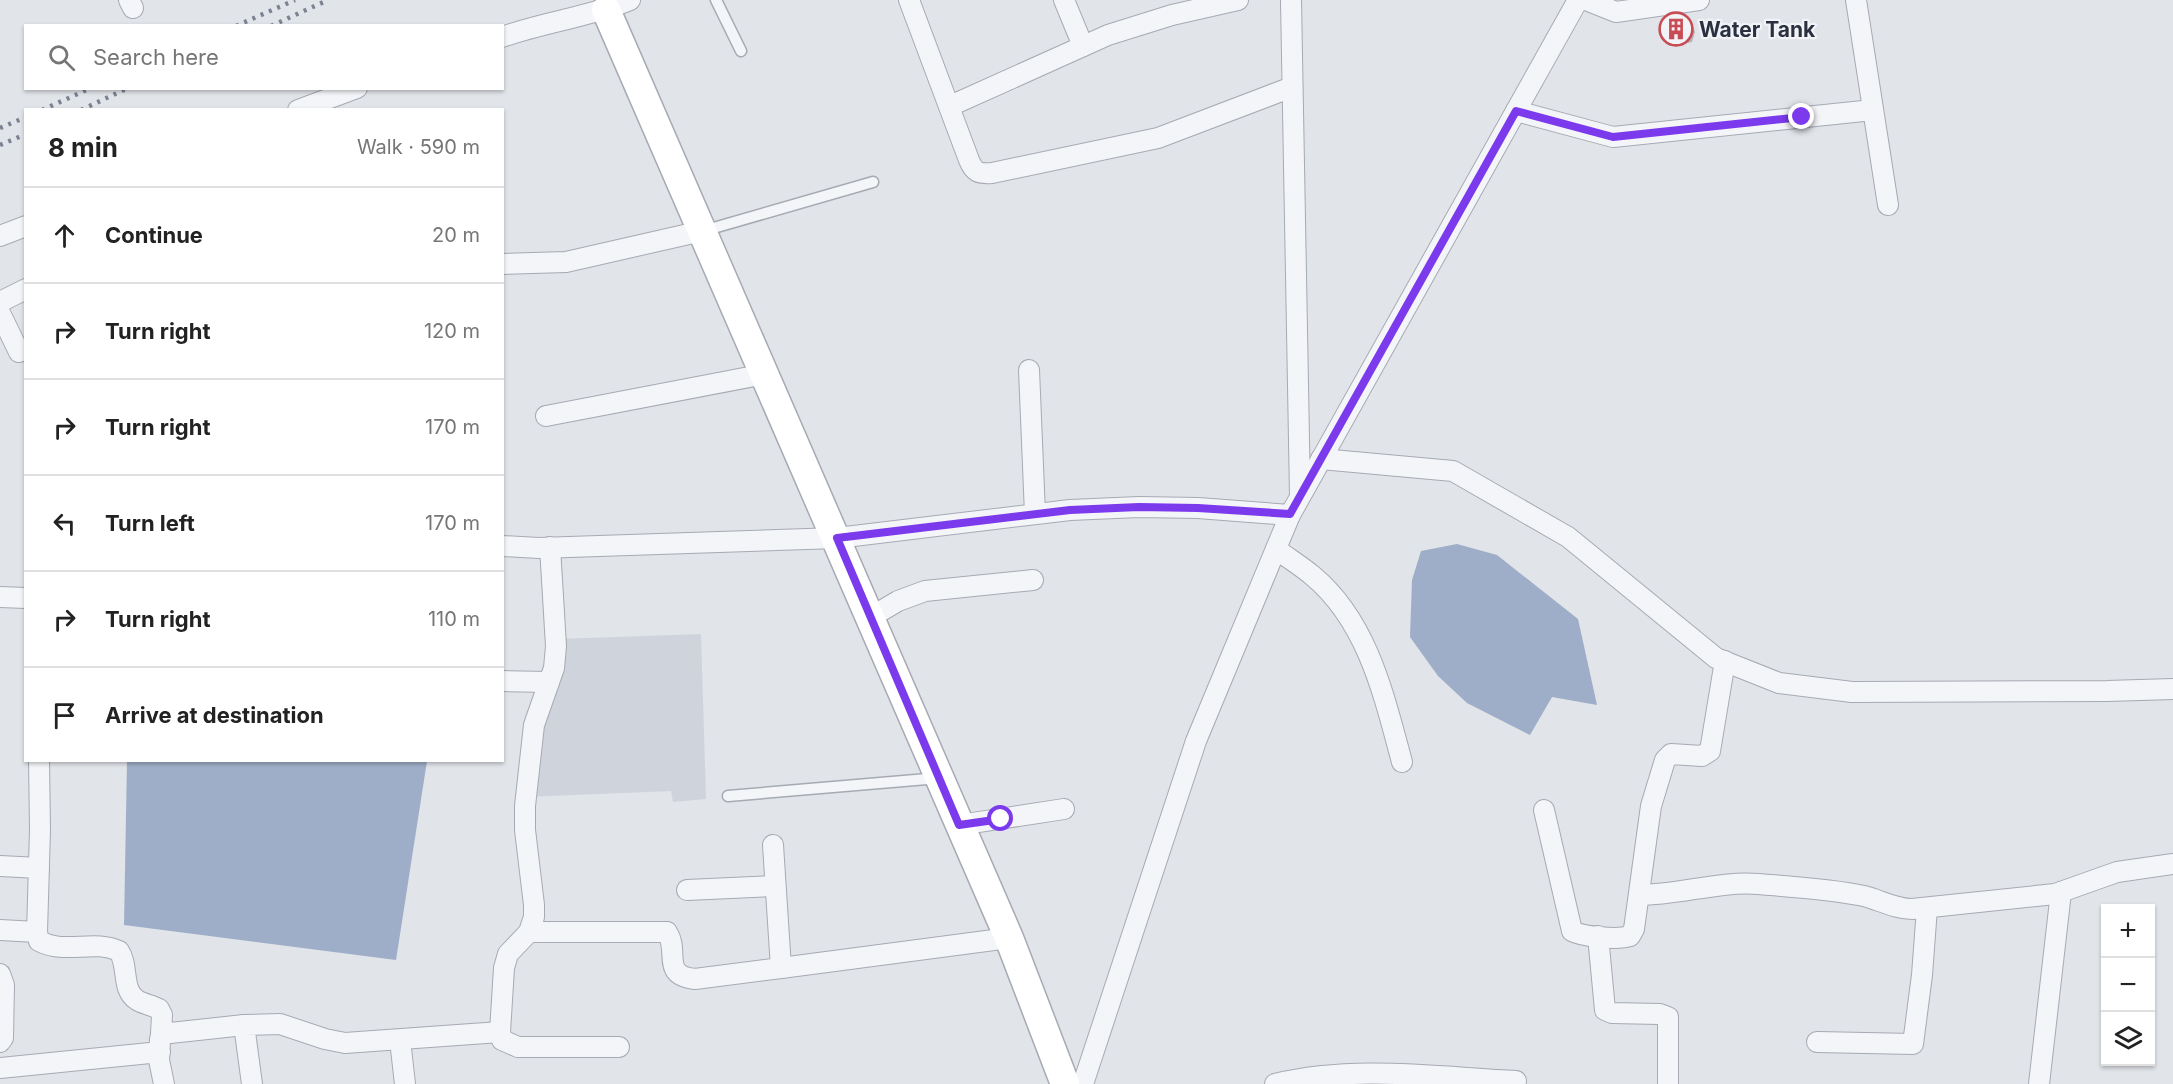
<!DOCTYPE html>
<meta charset="utf-8">
<style>
body{margin:0;font-family:Inter,sans-serif;background:#f2f2f2;color:#222}
.controls{position:absolute;right:18px;bottom:18px;display:grid;overflow:hidden;border-radius:0px;box-shadow:0 2px 4px #0004}
.controls button{width:54px;height:54px;display:grid;place-items:center;padding:0;border:0;border-bottom:2px solid #e0e0e0;background:#fff;color:#222;font:30px sans-serif}
.stop{position:absolute;width:18px;height:18px;margin:-14px;border:4px solid #7c3aed;border-radius:50%;background:#fff}
.stop.end{background:#7c3aed;border-color:#fff;box-shadow:0 2px 6px #0008}
.list{margin:0;padding:0;list-style:none}
h2{display:flex;justify-content:space-between;align-items:center;height:78px;margin:0;padding:0 24px;font-size:26px}
h2 small{font-size:20px;font-weight:400;color:#767676}
.list li{display:grid;grid-template-columns:39px 1fr auto;gap:18px;align-items:center;box-sizing:border-box;height:96px;padding:0 24px;border-top:2px solid #e0e0e0}
.list b{display:block;font-size:22px;white-space:nowrap}
.list em{font-size:20px;font-style:normal;color:#767676}
.icon{flex:none;width:33px;height:33px;fill:none;stroke:currentColor;stroke-width:2;stroke-linecap:round;stroke-linejoin:round}
.map{position:relative;flex:none;width:2173px;height:1084px;overflow:hidden}
.search{position:absolute;background:#fff;box-shadow:0 2px 4px #0004;left:24px;top:24px;width:480px;height:66px;display:flex;align-items:center;gap:15px;box-sizing:border-box;padding:0 21px;border-radius:0px;color:#767676;font-size:22px}
.panel{position:absolute;background:#fff;box-shadow:0 2px 4px #0004;left:24px;top:108px;width:480px;height:654px;border-radius:0px}
.map>svg:first-child{display:block}
.built{fill:#cfd3db}
.water{fill:#9eaec8}
.shadow{fill:#0003}
.building{fill:#bcbfc9}
.lines{fill:none;stroke-linecap:round;stroke-linejoin:round}
.lane-casing{stroke:#a6aab3;stroke-width:13}
.street-casing{stroke:#a6aab3;stroke-width:22}
.secondary-casing{stroke:#a6aab3;stroke-width:31}
.lane{stroke:#f4f5f8;stroke-width:10}
.street{stroke:#f4f5f8;stroke-width:20}
.secondary{stroke:#fff;stroke-width:28}
.rail{stroke:#7b8292;stroke-width:4.5;stroke-dasharray:3 6;stroke-linecap:butt}
.route{stroke:#7c3aed;stroke-width:8}
.labels{text-anchor:middle;dominant-baseline:central;stroke-width:4.5;stroke-linejoin:round;paint-order:stroke}
.poi-label{font-size:21px;font-weight:bold;fill:#2a3040;stroke:#f1f3f7;text-anchor:start}
</style>
<div class="map">
<svg width="2173" height="1084" viewBox="0 0 2173 1084">
<rect width="100%" height="100%" fill="#e1e4e9"/>
<polygon class="built" points="701,634 706,799 673,802 671,791 525,797 558,639"/>
<g class="water">
<polygon points="1457,544 1497,555 1578,619 1597,705 1552,697 1530,735 1467,703 1438,676 1410,637 1412,580 1421,551"/>
<polygon points="127,761 427,761 396,960 124,925"/>
</g>
<polygon class="shadow" points="1683,16 1692,23 1695,32 1692,42 1675,46 1664,36 1663,23 1667,18"/>
<circle class="building" cx="1676" cy="29" r="15"/>
<g class="lines">
<defs>
<g id="lane">
<polyline points="716,0 741,51"/>
<polyline points="703,231 873,182"/>
<polyline points="728,796 939,778"/>
</g>
<g id="street">
<polyline points="129,0 133,8"/>
<path d="M 909,0 L 969,160 C 974,172 978,174 992,173 L 1158,138 L 1292,87"/>
<polyline points="1064,0 1083,46"/>
<polyline points="1291,0 1300,495"/>
<polyline points="1586,0 1616,12 1699,0"/>
<polyline points="1856,0 1888,205"/>
<path d="M 502,37 C 544,22 589,17 630,0"/>
<polyline points="950,106 1108,35 1172,15 1238,0"/>
<polyline points="298,110 357,88"/>
<polyline points="1516,111 1613,137 1873,110"/>
<polyline points="0,236 26,226"/>
<polyline points="502,264 566,262 702,231"/>
<polyline points="0,302 26,289"/>
<polyline points="0,313 19,352"/>
<polyline points="1029,370 1035,514"/>
<polyline points="546,416 765,374"/>
<polyline points="1321,459 1453,471 1568,537 1716,658 1779,683 1852,692 2107,691 2173,689"/>
<polyline points="502,546 539,548 837,538 1070,510 1139,507 1198,508 1290,515"/>
<polyline points="550,547 556,646 554,668 534,725 525,806 525,830 534,905 534,917 529,932 508,954 504,968 500,1032 502,1040 518,1047 619,1047"/>
<path d="M 1276,549 C 1288,558 1301,566 1313,576 C 1368,622 1384,696 1402,762"/>
<polyline points="0,597 26,598"/>
<polyline points="871,617 898,601 925,591 1033,580"/>
<polyline points="502,681 549,682"/>
<path d="M 39,760 L 40,830 L 37,932 L 39,941 C 66,955 93,939 119,951 C 129,966 121,990 137,1000 C 143,1004 152,1005 159,1009 L 162,1015 L 161,1034 L 244,1025"/>
<path d="M 1544,810 L 1572,931 C 1583,937 1618,940 1630,936 L 1634,929 L 1651,806 L 1665,760 L 1671,754 L 1702,756 L 1710,751 L 1725,661"/>
<polyline points="959,825 1064,809"/>
<polyline points="0,866 39,868"/>
<polyline points="687,890 775,886"/>
<path d="M 1639,895 C 1680,895 1718,881 1758,884 C 1793,887 1830,889 1864,896 C 1880,900 1895,909 1912,909 L 2055,894 L 2117,872 L 2173,864"/>
<polyline points="0,930 37,932"/>
<path d="M 529,932 L 667,932 C 680,952 660,975 695,979 L 781,968 L 773,845"/>
<polyline points="1598,936 1605,1010 1612,1013 1660,1014 1668,1017 1668,1084"/>
<polyline points="781,968 1009,938"/>
<polyline points="0,974 4,985 3,1038 0,1042"/>
<polyline points="160,1039 159,1060 164,1084"/>
<polyline points="400,1040 405,1084"/>
<polyline points="1817,1042 1913,1044 1922,975 1927,908"/>
<polyline points="0,1068 160,1052"/>
<polyline points="252,1084 244,1025 280,1024 325,1039 345,1043 500,1032"/>
<polyline points="1083,1084 1196,741 1290,515 1578,0"/>
<path d="M 1275,1084 C 1354,1065 1436,1077 1516,1081"/>
<polyline points="2039,1084 2061,892"/>
</g>
<polyline id="secondary" points="606,10 1009,938 1065,1084"/>
</defs>
<use href="#lane" class="lane-casing"/>
<use href="#street" class="street-casing"/>
<use href="#secondary" class="secondary-casing"/>
<use href="#lane" class="lane"/>
<use href="#street" class="street"/>
<use href="#secondary" class="secondary"/>
<g class="rail">
<polyline points="236,26 295,0"/>
<polyline points="271,26 328,0"/>
<polyline points="42,110 91,88"/>
<polyline points="81,110 128,88"/>
<polyline points="0,128 26,117"/>
<polyline points="0,145 26,134"/>
</g>
</g>
<g class="lines">
<polyline class="route" points="1001,819 959,825 837,538 1070,510 1139,507 1198,508 1290,514 1516,111 1613,137 1802,117"/>
</g>
<defs>
<symbol id="building-ring" viewBox="-11 -11 22 22"><circle r="9.5" fill="#f1f3f7" stroke="#c84c54" stroke-width="1.5"/><path d="M-4-6H4V6H1V3H-1V6H-4ZM-2.5-4.3h1.7v1.8h-1.7ZM.8-4.3h1.7v1.8H.8ZM-2.5-1h1.7V.8h-1.7ZM.8-1h1.7V.8H.8Z" fill="#c84c54"/></symbol>
</defs>
<g fill-rule="evenodd">
<use href="#building-ring" x="1657" y="10" width="38" height="38"/>
</g>
<g class="labels">
<g class="poi-label">
<text x="1699" y="29">Water Tank</text>
</g>
</g>
</svg>
<div class="controls">
<button>+</button>
<button>−</button>
<button><svg class="icon" aria-label="layers" viewBox="0 0 24 24"><path d="M12 4l9 5-9 5-9-5zM3 14l9 5 9-5"/></svg></button>
</div>
<div class="stop" style="left:1001px;top:819px"></div>
<div class="stop end" style="left:1802px;top:117px"></div>
<div class="search"><svg class="icon" aria-label="search" viewBox="0 0 24 24"><circle cx="10" cy="10" r="6"/><path d="M15 15l6 6"/></svg>Search here</div>
<section class="panel">
<h2>8 min<small>Walk · 590 m</small></h2>
<ul class="list">
<li><svg class="icon" aria-label="ahead" viewBox="0 0 24 24"><path d="M12 20V5M6 11l6-6 6 6"/></svg><div><b>Continue</b></div><em>20 m</em></li>
<li><svg class="icon" aria-label="right" viewBox="0 0 24 24"><path d="M7 20v-9h11M14 6l5 5-5 5"/></svg><div><b>Turn right</b></div><em>120 m</em></li>
<li><svg class="icon" aria-label="right" viewBox="0 0 24 24"><path d="M7 20v-9h11M14 6l5 5-5 5"/></svg><div><b>Turn right</b></div><em>170 m</em></li>
<li><svg class="icon" aria-label="left" viewBox="0 0 24 24"><path d="M17 20v-9H6M10 6l-5 5 5 5"/></svg><div><b>Turn left</b></div><em>170 m</em></li>
<li><svg class="icon" aria-label="right" viewBox="0 0 24 24"><path d="M7 20v-9h11M14 6l5 5-5 5"/></svg><div><b>Turn right</b></div><em>110 m</em></li>
<li><svg class="icon" aria-label="arrive" viewBox="0 0 24 24"><path d="M6 21V4h12l-3 4 3 4H6"/></svg><div><b>Arrive at destination</b></div></li>
</ul>
</section>
</div>
